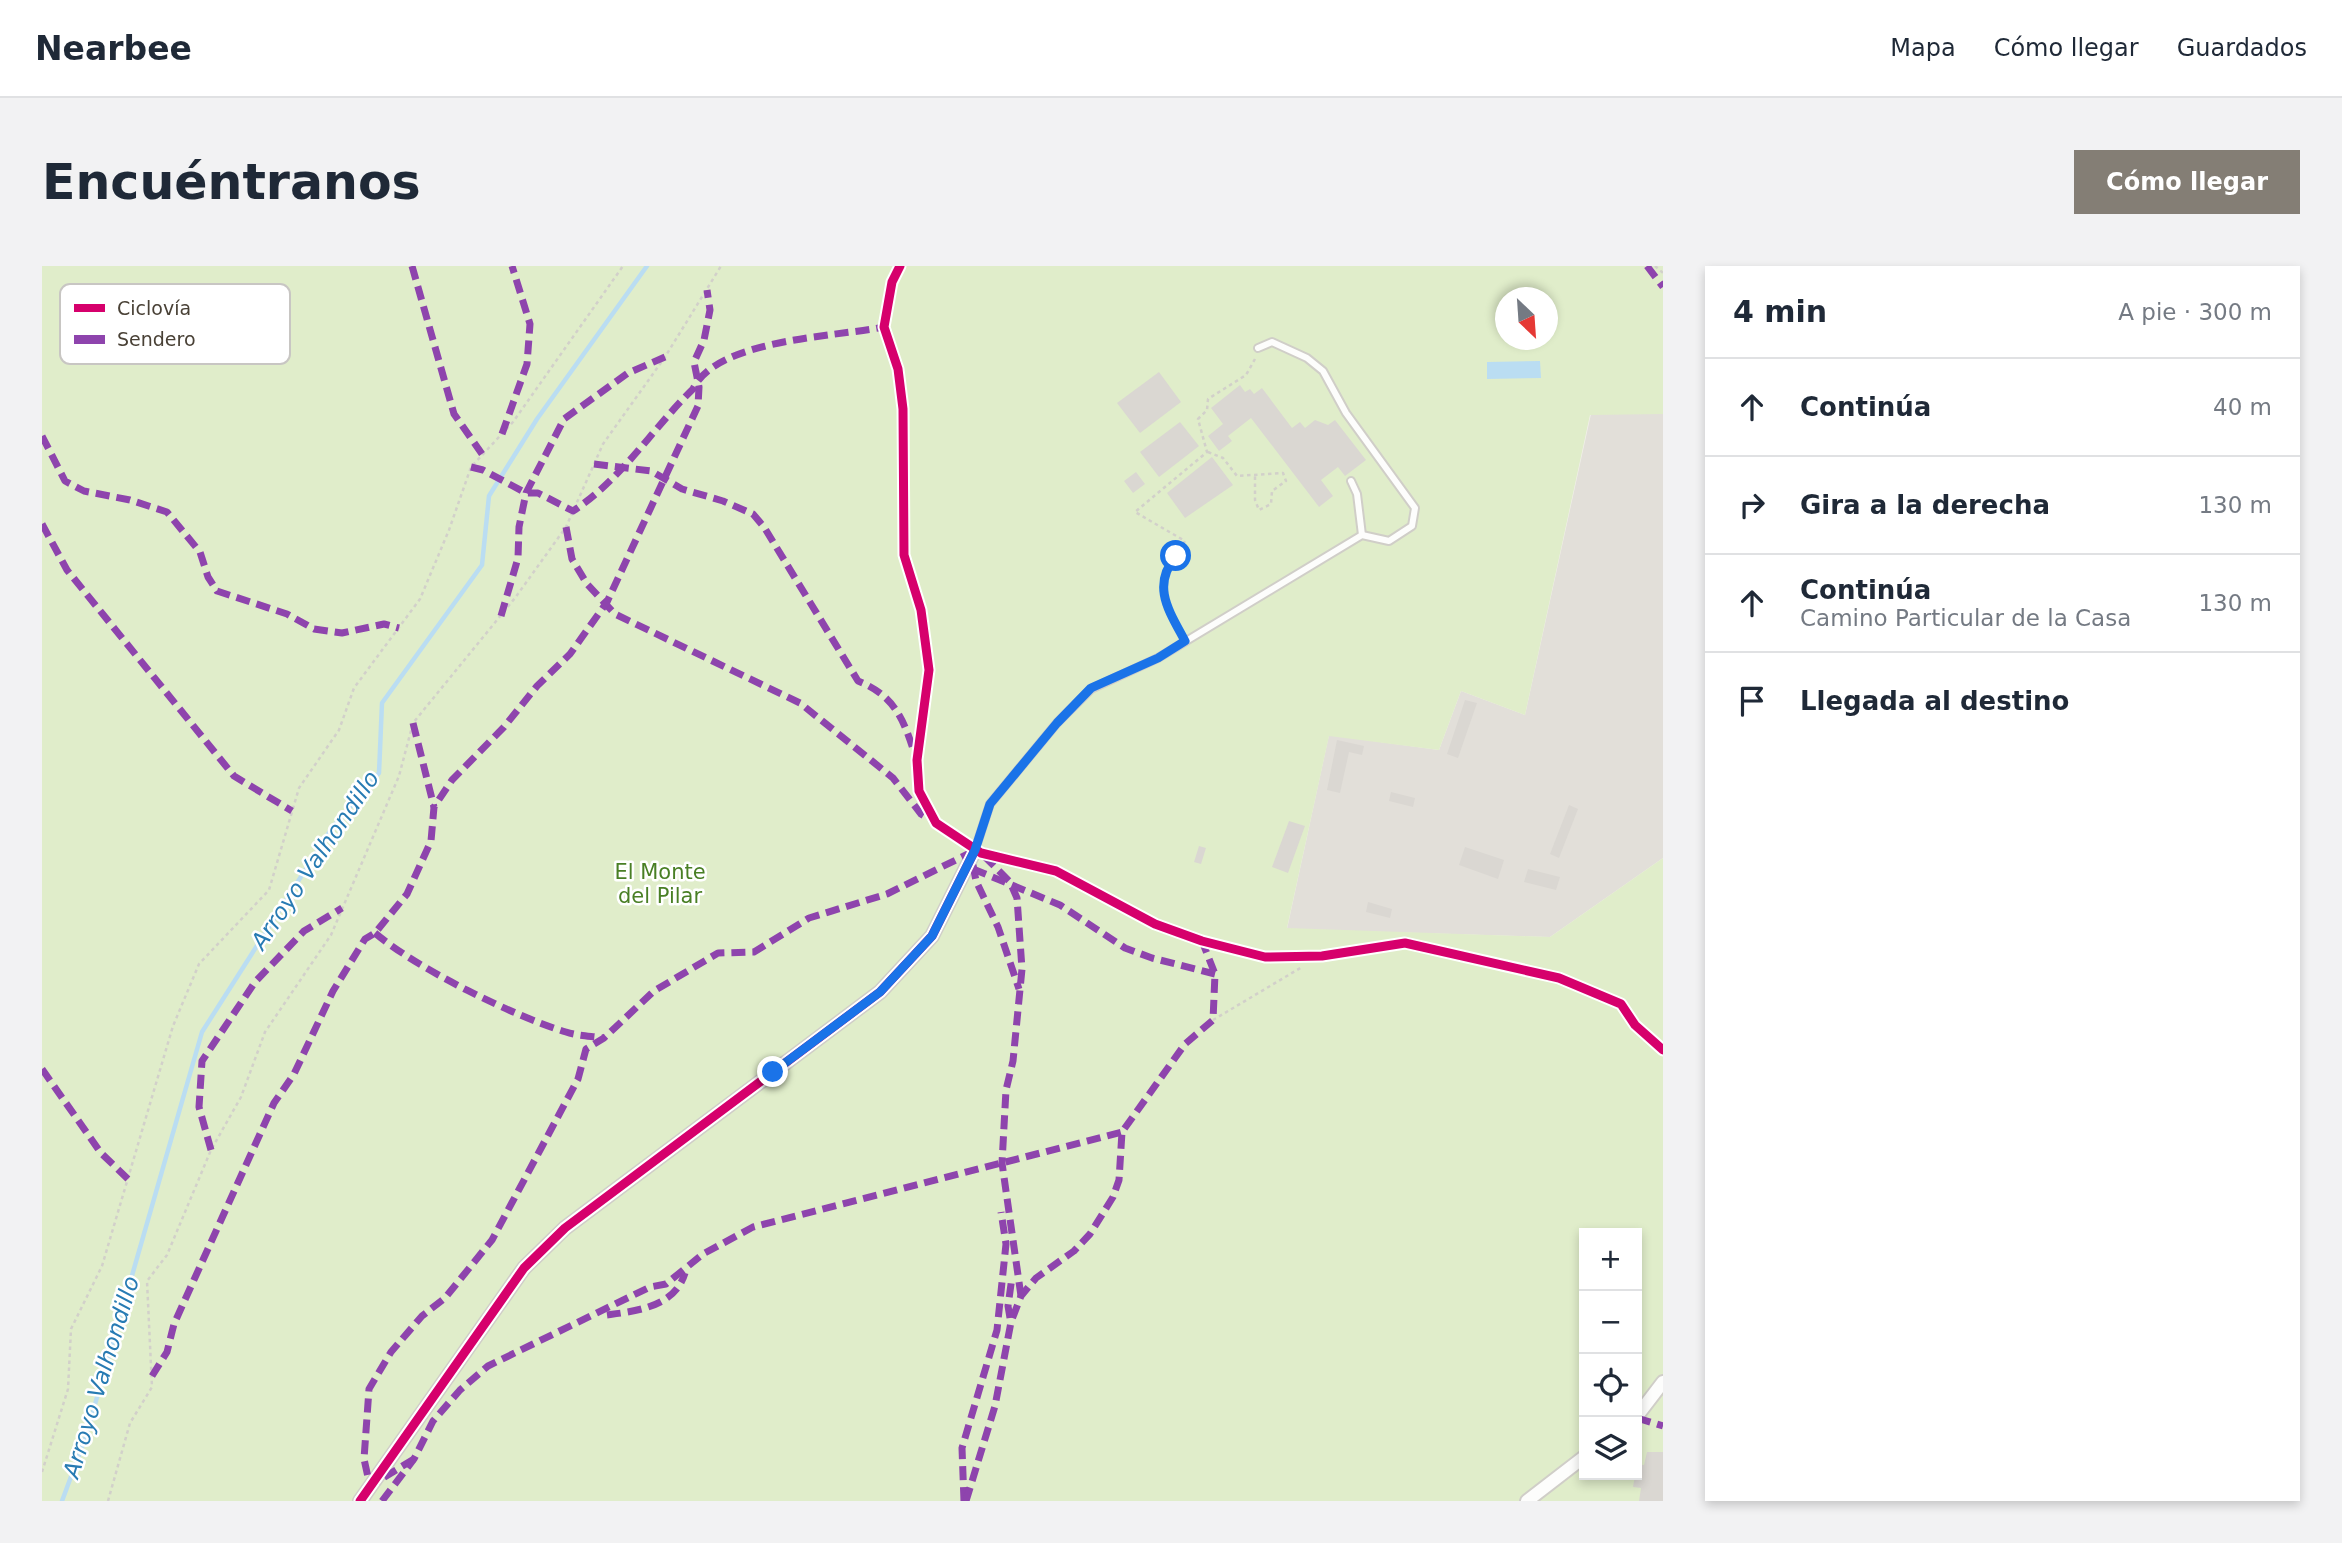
<!DOCTYPE html>
<html lang="es">
<meta charset="utf-8">
<style>
body{margin:0;font-family:"DejaVu Sans",sans-serif;background:#f2f2f3;color:#1f2937}
.controls{position:absolute;right:21px;bottom:21px;display:grid;overflow:hidden;border-radius:0px;box-shadow:0 4px 10px #0003}
.controls button{width:63px;height:63px;display:grid;place-items:center;padding:0;border:0;border-bottom:2px solid #e0e1e3;background:#fff;color:#1f2937;font:35px sans-serif}
.compass{position:absolute;left:1453px;top:21px;width:63px;height:63px;border-radius:50%;background:#fff;box-shadow:0 4px 10px #0003;rotate:155deg}
.stop{position:absolute;width:21px;height:21px;margin:-16px;border:5px solid #1a73e8;border-radius:50%;background:#fff}
.stop.end{background:#1a73e8;border-color:#fff;box-shadow:0 2px 7px #0008}
.list{margin:0;padding:0;list-style:none}
h2{display:flex;justify-content:space-between;align-items:center;height:91px;margin:0;padding:0 28px;font-size:30px}
h2 small{font-size:23px;font-weight:400;color:#747a83}
.list li{display:grid;grid-template-columns:46px 1fr auto;gap:21px;align-items:center;box-sizing:border-box;height:98px;padding:0 28px;border-top:2px solid #e0e1e3}
.list b{display:block;font-size:26px;white-space:nowrap}
.list p{margin:0;font-size:23px;white-space:nowrap;color:#747a83}
.list em{font-size:23px;font-style:normal;color:#747a83}
.icon{flex:none;width:38px;height:38px;fill:none;stroke:currentColor;stroke-width:2;stroke-linecap:round;stroke-linejoin:round}
.map{position:relative;flex:none;width:1621px;height:1235px;overflow:hidden;border-radius:0px}
header{display:flex;align-items:center;gap:42px;box-sizing:border-box;height:98px;padding:0 35px;background:#fff;border-bottom:2px solid #e0e1e3}
header strong{font-size:33px}
nav{display:flex;gap:38px;margin-inline-start:auto;font-size:24px}
.intro{display:flex;align-items:center;justify-content:space-between;box-sizing:border-box;height:168px;padding:0 42px}
h1{margin:0;font-size:49px}
.button{padding:18px 32px;border-radius:0px;background:#847e75;color:#fff;font-size:24px;font-weight:700}
main{display:flex;gap:42px;padding:0 42px}
aside{flex:1;background:#fff;border-radius:0px;box-shadow:0 4px 10px #0003}
.map>svg:first-child{display:block}
.industrial{fill:#e2dfd9}
.green{fill:#e0edca;fill-rule:evenodd}
.water{fill:#baddf2}
.lines{fill:none;stroke-linecap:round;stroke-linejoin:round}
.stream{stroke:#baddf2;stroke-width:4.5}
.building{fill:#dad7d2}
.service-casing{stroke:#d0cec8;stroke-width:10}
.minor-casing{stroke:#d0cec8;stroke-width:16}
.path{stroke:#d2d0ca;stroke-width:2.5;stroke-dasharray:3.5 3.5;stroke-linecap:butt}
.service{stroke:#fdfdfc;stroke-width:6}
.minor{stroke:#fdfdfc;stroke-width:12}
.quiet{stroke:#8e44ad;stroke-width:7;stroke-dasharray:14 7;stroke-linecap:butt}
.cycleway-casing{stroke:#fff;stroke-width:13}
.cycleway{stroke:#d6006c;stroke-width:9}
.route{stroke:#1a73e8;stroke-width:9}
.labels{text-anchor:middle;dominant-baseline:central;stroke-width:5;stroke-linejoin:round;paint-order:stroke}
.park-label{font-size:21px;fill:#497f25;stroke:#fff}
.water-label{font-size:23px;font-style:italic;fill:#277bb3;stroke:#fff}
.key{fill:#fff;stroke:#c8c6c3;stroke-width:2}
.key-label{font-size:19px;fill:#494136}
</style>
<header>
<strong>Nearbee</strong>
<nav><a>Mapa</a><a>Cómo llegar</a><a>Guardados</a></nav>
</header>
<div class="intro"><h1>Encuéntranos</h1><a class="button">Cómo llegar</a></div>
<main>
<div class="map">
<svg width="1621" height="1235" viewBox="0 0 1621 1235">
<rect width="100%" height="100%" fill="#f2f0eb"/>
<polygon class="industrial" points="1549,148 1621,148 1621,592 1508,671 1245,663 1287,469 1397,484 1419,425 1483,449"/>
<path class="green" d="M 0,0 L 1621,0 L 1621,148 L 1548,149 L 1483,449 L 1419,425 L 1397,484 L 1287,470 L 1245,662 L 1508,671 L 1621,592 L 1621,1235 L 0,1235 ZM 1464,32 L 1506,32 L 1506,74 L 1464,74 ZM 1542,967 L 1595,967 L 1595,1209 L 1542,1209 Z"/>
<polygon class="water" points="1498,95 1499,112 1445,113 1445,96"/>
<g class="lines">
<polyline class="stream" points="20,1235 43,1173 160,766 290,562 337,507 340,437 440,299 447,230 495,153 605,0"/>
</g>
<g class="building">
<polygon points="1117,106 1139,136 1098,167 1075,137"/>
<polygon points="1198,119 1203,126 1208,123 1212,128 1220,122 1250,162 1258,156 1263,162 1273,154 1286,159 1293,154 1324,194 1303,210 1296,201 1279,214 1291,230 1277,241 1209,152 1186,170 1190,175 1177,185 1166,170 1181,158 1169,142"/>
<polygon points="1138,156 1157,180 1117,211 1098,186"/>
<polygon points="1170,191 1191,219 1143,252 1125,227"/>
<polygon points="1094,206 1103,218 1091,227 1082,215"/>
<polygon points="1423,434 1435,437 1416,492 1405,488"/>
<polygon points="1295,474 1322,480 1320,489 1307,486 1298,527 1285,524"/>
<polygon points="1349,526 1373,532 1371,541 1347,535"/>
<polygon points="1527,539 1536,543 1517,592 1508,588"/>
<polygon points="1247,555 1263,560 1246,607 1230,601"/>
<polygon points="1157,580 1164,582 1159,598 1152,596"/>
<polygon points="1423,581 1462,594 1456,613 1417,599"/>
<polygon points="1486,603 1518,611 1514,624 1482,616"/>
<polygon points="1326,636 1350,643 1348,652 1324,646"/>
<polygon points="1605,1186 1621,1186 1621,1235 1597,1235 1599,1222 1591,1221 1595,1198 1602,1199"/>
</g>
<g class="lines">
<defs>
<g id="service">
<polyline points="1216,82 1230,76 1265,92 1281,105 1304,147 1373,242 1370,260 1347,275 1320,269 1116,392 1049,423 1015,457 948,538 933,584 1014,605 1113,658 1160,675 1223,691 1280,690"/>
<polyline points="1309,215 1315,228 1320,269"/>
<polyline points="1579,738 1593,759 1621,784"/>
</g>
<g id="minor">
<polyline points="1595,1150 1621,1116"/>
<polyline points="318,1235 482,1002 523,962 838,726 890,670 933,584"/>
<polyline points="1485,1235 1542,1191"/>
</g>
</defs>
<use href="#service" class="service-casing"/>
<use href="#minor" class="minor-casing"/>
<g class="path">
<polyline points="858,0 850,16 842,61 856,103 861,143 862,289 879,344 887,404 875,494 877,525 894,557 922,576"/>
<polyline points="1613,0 1621,7"/>
<polyline points="1166,186 1181,192 1195,210 1241,207 1244,215 1230,225 1229,238 1217,244 1213,234 1213,208"/>
<path d="M 1138,366 C 1129,349 1113,321 1123,303 C 1129,293 1137,285 1143,275 L 1093,246 L 1165,186 L 1156,153 L 1165,144 L 1166,133 L 1204,109 L 1213,93"/>
<polyline points="1291,688 1363,677 1517,712 1570,734"/>
<polyline points="1171,754 1260,701"/>
<polyline points="0,1206 26,1123 29,1063 60,1000 131,760 157,698 227,624 257,522 297,464 312,422 378,333 407,264 429,201 471,156 581,0"/>
<polyline points="66,1235 88,1157 110,1121 105,1015 125,989 169,884 199,831 223,766 289,669 357,510 371,457 473,332 524,261 561,178 623,91 679,0"/>
</g>
<use href="#service" class="service"/>
<use href="#minor" class="minor"/>
<g class="quiet">
<polyline points="370,0 412,148 440,188"/>
<polyline points="1605,0 1621,21"/>
<polyline points="460,168 485,98 488,58 470,0"/>
<polyline points="0,170 23,215 42,225 88,234 125,246 158,286 166,311 175,325 245,348 272,363 300,367 342,358 357,362"/>
<path d="M 552,198 L 609,205 L 640,223 L 681,235 L 711,248 L 722,261 L 816,415 C 851,429 861,451 872,486"/>
<path d="M 429,201 L 441,204 L 484,227 L 496,227 L 531,245 C 581,212 610,163 651,123 C 675,73 792,71 842,61"/>
<polyline points="0,258 25,304 192,510 250,545"/>
<polyline points="524,261 530,293 545,318 573,348 758,437 851,512 879,548 887,553"/>
<polyline points="459,350 476,292 477,261 484,227 522,153 586,107 623,91"/>
<polyline points="371,457 392,541"/>
<polyline points="942,590 968,616 975,632 980,703 971,795 964,824 960,897 979,1030"/>
<polyline points="931,599 934,615 956,661 977,723"/>
<polyline points="931,603 1018,639 1083,682 1110,692 1173,708"/>
<path d="M 333,667 C 374,702 471,750 524,766 C 536,770 549,770 562,772"/>
<polyline points="0,803 59,887 87,914"/>
<polyline points="169,884 157,841 160,795 213,716 262,665 300,642"/>
<path d="M 565,1049 C 594,1045 633,1041 643,1007"/>
<polyline points="968,1052 966,1040 970,1011"/>
<polyline points="110,1110 125,1086 132,1058 232,837 252,808 291,725 323,673 333,667 365,628 389,575 392,541 410,514 462,461 495,420 528,388 565,336 656,140 657,121 652,96 662,74 668,44 665,24"/>
<polyline points="1595,1152 1621,1160"/>
<polyline points="372,1193 328,1220 322,1193 327,1123 349,1086 380,1050 403,1032 450,974 536,813 544,783 562,772 612,725 676,687 712,686 767,652 845,628 932,585"/>
<polyline points="340,1235 372,1193 391,1155 418,1124 446,1100 608,1021 624,1018 661,988 711,961 1080,866"/>
<polyline points="922,1235 920,1182 955,1064 964,978 959,946"/>
<polyline points="924,1235 953,1140 969,1056 979,1030 994,1012 1032,985 1048,968 1071,931 1077,914 1080,866 1143,778 1171,754 1173,708 1160,675"/>
</g>
<defs>
<g id="cycleway">
<polyline points="858,0 850,16 842,61 856,103 861,143 862,289 879,344 887,404 875,494 877,525 894,557 939,587 1014,605 1113,658 1160,675 1223,691 1280,690 1363,677 1517,712 1579,738 1593,759 1621,784"/>
<polyline points="318,1235 482,1002 523,962 838,726 890,670 933,584"/>
</g>
</defs>
<use href="#cycleway" class="cycleway-casing"/>
<use href="#cycleway" class="cycleway"/>
</g>
<g class="lines">
<path class="route" d="M 731,806 L 838,726 L 890,670 L 933,584 L 948,538 L 1015,457 L 1049,422 L 1116,392 L 1143,375 C 1127,345 1109,320 1134,290"/>
</g>
<g class="labels">
<g class="park-label">
<text x="618" y="606">El Monte<tspan x="618" dy="24">del Pilar</tspan></text>
</g>
<g class="water-label">
<text transform="translate(273 594) rotate(-56)">Arroyo Valhondillo</text>
<text transform="translate(59 1111) rotate(-73)">Arroyo Valhondillo</text>
</g>
</g>
<rect x="18" y="18" width="230" height="80" rx="10" class="key"/>
<rect x="32" y="38" width="31" height="8" fill="#d6006c"/>
<rect x="32" y="69" width="31" height="9" fill="#8e44ad"/>
<g class="key-label">
<text x="75" y="49">Ciclovía</text>
<text x="75" y="80">Sendero</text>
</g>
</svg>
<div class="controls">
<button>+</button>
<button>−</button>
<button><svg class="icon" aria-label="locate" viewBox="0 0 24 24"><circle cx="12" cy="12" r="6"/><path d="M12 2v4M12 18v4M2 12h4M18 12h4"/></svg></button>
<button><svg class="icon" aria-label="layers" viewBox="0 0 24 24"><path d="M12 4l9 5-9 5-9-5zM3 14l9 5 9-5"/></svg></button>
</div>
<svg class="compass" viewBox="-18 -18 36 36"><path d="M0-13l5 13h-10z" fill="#e53935"/><path d="M0 13l5-13h-10z" fill="#747a83"/></svg>
<div class="stop" style="left:1134px;top:290px"></div>
<div class="stop end" style="left:731px;top:806px"></div>
</div>
<aside>
<h2>4 min<small>A pie · 300 m</small></h2>
<ul class="list">
<li><svg class="icon" aria-label="ahead" viewBox="0 0 24 24"><path d="M12 20V5M6 11l6-6 6 6"/></svg><div><b>Continúa</b></div><em>40 m</em></li>
<li><svg class="icon" aria-label="right" viewBox="0 0 24 24"><path d="M7 20v-9h11M14 6l5 5-5 5"/></svg><div><b>Gira a la derecha</b></div><em>130 m</em></li>
<li><svg class="icon" aria-label="ahead" viewBox="0 0 24 24"><path d="M12 20V5M6 11l6-6 6 6"/></svg><div><b>Continúa</b><p>Camino Particular de la Casa</p></div><em>130 m</em></li>
<li><svg class="icon" aria-label="arrive" viewBox="0 0 24 24"><path d="M6 21V4h12l-3 4 3 4H6"/></svg><div><b>Llegada al destino</b></div></li>
</ul>
</aside>
</main>
